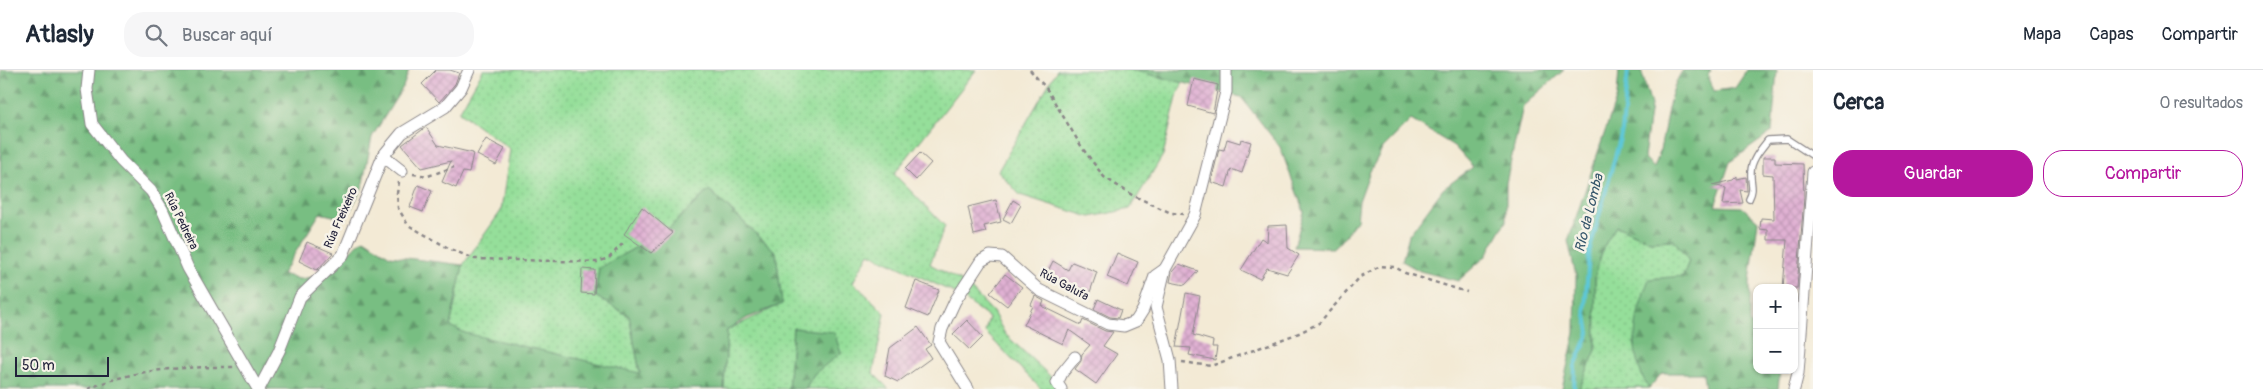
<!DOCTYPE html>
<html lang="es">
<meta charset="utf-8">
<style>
body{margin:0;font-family:Pangolin,sans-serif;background:#f6f6f7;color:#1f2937}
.controls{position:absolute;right:15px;bottom:15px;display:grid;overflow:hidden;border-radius:10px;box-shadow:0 1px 4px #0004}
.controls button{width:45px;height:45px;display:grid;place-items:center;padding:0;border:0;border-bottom:1px solid #e0e1e3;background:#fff;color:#1f2937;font:25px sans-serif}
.scale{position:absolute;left:15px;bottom:12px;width:94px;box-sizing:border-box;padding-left:5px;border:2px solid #22223b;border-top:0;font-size:14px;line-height:18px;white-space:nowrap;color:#22223b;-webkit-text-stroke:4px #f7f3e8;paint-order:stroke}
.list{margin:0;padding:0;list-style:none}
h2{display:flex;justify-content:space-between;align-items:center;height:65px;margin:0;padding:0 20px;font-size:21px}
h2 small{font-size:16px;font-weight:400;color:#747a83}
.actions{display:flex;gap:10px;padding:15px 20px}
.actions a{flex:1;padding:11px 0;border:1px solid #b5179e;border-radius:20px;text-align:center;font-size:18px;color:#b5179e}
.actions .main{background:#b5179e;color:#fff}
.icon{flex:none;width:28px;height:28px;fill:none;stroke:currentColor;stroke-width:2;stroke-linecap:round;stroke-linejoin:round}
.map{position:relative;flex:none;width:1813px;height:319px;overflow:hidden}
header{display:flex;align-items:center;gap:30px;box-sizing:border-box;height:70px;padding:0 25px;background:#fff;border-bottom:1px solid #e0e1e3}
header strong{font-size:24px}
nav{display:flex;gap:28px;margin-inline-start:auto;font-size:18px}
.search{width:350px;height:45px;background:#f6f6f7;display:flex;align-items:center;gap:12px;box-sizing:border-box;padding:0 18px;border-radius:20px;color:#747a83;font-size:19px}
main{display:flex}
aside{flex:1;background:#fff}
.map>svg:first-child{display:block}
.grass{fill:url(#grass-dots);stroke:#5c806a}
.forest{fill:url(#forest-firs);stroke:#4d705e}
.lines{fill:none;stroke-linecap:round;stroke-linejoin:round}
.stream{stroke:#5dc7d8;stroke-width:4}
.building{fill:url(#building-cross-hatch)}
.service-casing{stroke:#8a8688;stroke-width:8}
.minor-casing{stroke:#8a8688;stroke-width:13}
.path{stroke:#8a8688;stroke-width:2.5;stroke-dasharray:4 4;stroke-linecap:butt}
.service{stroke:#fff;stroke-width:5.5}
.minor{stroke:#fff;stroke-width:11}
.labels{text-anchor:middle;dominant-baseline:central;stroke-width:5;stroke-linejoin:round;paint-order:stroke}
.street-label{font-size:12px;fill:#22223b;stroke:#f7f3e8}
.water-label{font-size:14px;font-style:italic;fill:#34546a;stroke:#f7f3e8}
</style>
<header>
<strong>Atlasly</strong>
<div class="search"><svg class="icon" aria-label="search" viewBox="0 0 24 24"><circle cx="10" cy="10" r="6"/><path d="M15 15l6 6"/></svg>Buscar aquí</div>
<nav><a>Mapa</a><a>Capas</a><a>Compartir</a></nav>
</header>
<main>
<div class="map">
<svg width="1813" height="319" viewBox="0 0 1813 319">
<defs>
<pattern id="grass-dots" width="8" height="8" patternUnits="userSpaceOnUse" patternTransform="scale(1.25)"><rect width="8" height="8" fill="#95df9a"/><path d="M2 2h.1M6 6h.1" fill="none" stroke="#80bf86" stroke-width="1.8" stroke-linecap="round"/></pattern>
<pattern id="forest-firs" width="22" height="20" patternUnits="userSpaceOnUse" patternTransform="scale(1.25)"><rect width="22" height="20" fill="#78be82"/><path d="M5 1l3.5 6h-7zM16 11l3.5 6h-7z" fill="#629a6c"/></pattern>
<pattern id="building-cross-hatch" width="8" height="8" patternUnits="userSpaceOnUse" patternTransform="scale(1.25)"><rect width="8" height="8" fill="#e0b1d3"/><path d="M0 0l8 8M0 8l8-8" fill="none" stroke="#c098b6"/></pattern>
</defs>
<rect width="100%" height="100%" fill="#f7f3e8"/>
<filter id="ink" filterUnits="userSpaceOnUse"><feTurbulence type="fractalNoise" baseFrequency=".02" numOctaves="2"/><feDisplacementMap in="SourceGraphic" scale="10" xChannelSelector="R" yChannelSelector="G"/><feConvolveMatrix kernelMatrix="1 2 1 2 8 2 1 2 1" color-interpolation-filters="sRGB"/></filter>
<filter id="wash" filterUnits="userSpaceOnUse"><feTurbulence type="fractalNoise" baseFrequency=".0096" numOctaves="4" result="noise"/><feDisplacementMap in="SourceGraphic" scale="20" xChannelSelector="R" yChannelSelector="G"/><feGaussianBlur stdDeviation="1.12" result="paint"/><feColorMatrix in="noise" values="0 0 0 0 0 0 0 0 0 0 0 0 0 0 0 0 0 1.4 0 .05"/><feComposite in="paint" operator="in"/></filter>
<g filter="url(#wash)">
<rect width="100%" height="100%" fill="#f3ead5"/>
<g class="grass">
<polygon points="483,0 976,0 894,104 945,156 930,194 966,214 993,242 1005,264 1064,319 1041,319 985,262 989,248 959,225 869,183 853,212 885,243 873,303 889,319 805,319 814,304 793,258 788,319 724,319 727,260 782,234 776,182 709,120 667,160 599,198 595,226 629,246 643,319 502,279 450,257 463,195 501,141 510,79 459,42"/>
<polygon points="1057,0 1189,0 1178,23 1163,85 1130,139 1090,147 1020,125 998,101"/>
<polygon points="1616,156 1650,171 1674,170 1689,191 1683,206 1634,273 1649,318 1579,319 1596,280 1595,206 1603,178"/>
</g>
<g class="forest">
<polygon points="1,0 409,0 403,17 372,67 362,118 346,149 320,143 282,204 299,209 321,206 364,169 390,186 463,195 450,256 465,263 640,303 629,246 595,226 599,198 667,160 709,120 776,182 782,234 747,248 727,260 724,319 0,319"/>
<polygon points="1131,0 1564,0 1523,36 1506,113 1506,151 1486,186 1458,211 1420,201 1402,191 1409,165 1443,119 1473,97 1454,76 1411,50 1383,78 1370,101 1359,131 1357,150 1335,178 1294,177 1304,142 1280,77 1241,27"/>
<path d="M 1619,0 L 1641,0 L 1651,35 L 1644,87 L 1654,98 C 1667,68 1664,27 1683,0 L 1711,0 L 1708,5 L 1714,21 L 1735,18 L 1747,0 L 1777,0 L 1772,62 L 1730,92 L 1715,136 L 1742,137 L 1758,151 L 1750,211 L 1750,253 L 1757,261 L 1757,300 L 1780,300 L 1778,319 L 1705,319 L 1703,303 L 1662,303 L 1649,318 C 1626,284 1635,245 1649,209 L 1683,206 L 1689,191 L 1674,170 L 1650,171 L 1616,156 L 1603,178 L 1595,206 L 1596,280 L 1579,319 L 1562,319 L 1575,263 L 1576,206 L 1568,171 L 1617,26 Z"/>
<polygon points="793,258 834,262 841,283 814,304 805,319 788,319"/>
</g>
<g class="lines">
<polyline class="stream" points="1574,319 1575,296 1589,263 1585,239 1589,183 1622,61 1628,0"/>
</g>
<g id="blocks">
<g class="building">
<polygon points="436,0 450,0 459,3 455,14 439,32 422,14"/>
<polygon points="1194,9 1218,15 1213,43 1188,36"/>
<polygon points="426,57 438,75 473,83 469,103 463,102 456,118 442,112 451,91 422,98 402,75"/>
<polygon points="486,69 505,79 496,95 477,85"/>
<polygon points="1227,69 1240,73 1241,69 1251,72 1242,103 1231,99 1226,117 1211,112 1219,79 1224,80"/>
<polygon points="920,83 931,93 916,110 905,99"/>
<polygon points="1763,87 1775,87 1775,93 1803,94 1804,127 1797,218 1783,218 1787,170 1768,170 1768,160 1760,159 1761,148 1774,149 1773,105 1763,104"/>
<polygon points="1737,106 1737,109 1746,107 1747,121 1740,120 1743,133 1723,134 1726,118 1712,115 1733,110"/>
<polygon points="418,115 432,121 423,142 410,137"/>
<polygon points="996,130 1001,152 984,156 986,162 974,165 968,137"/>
<polygon points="1013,130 1021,135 1011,153 1003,149"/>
<polygon points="642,137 673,163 651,183 624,164"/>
<polygon points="1287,155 1288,178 1299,185 1287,204 1267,198 1260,209 1241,200 1261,168 1267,172 1268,156"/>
<polygon points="307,172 333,183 317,200 299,191"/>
<polygon points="1117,183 1138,192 1128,216 1107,207"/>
<polygon points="1053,191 1068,200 1072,192 1097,202 1090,222 1064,212 1048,201"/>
<polygon points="1179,194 1198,201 1185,215 1170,212 1172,202"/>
<polygon points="582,199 595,200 594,224 581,223"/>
<polygon points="1005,204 1022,217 1007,236 990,223"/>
<polygon points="916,211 939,220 928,247 906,238"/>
<polygon points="1186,223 1200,226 1193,265 1213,271 1212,277 1217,277 1215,290 1189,285 1191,278 1176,277"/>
<polygon points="1035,226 1044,231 1042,236 1081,255 1083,250 1105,261 1113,262 1103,276 1117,284 1096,314 1075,299 1081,291 1082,284 1090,275 1069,260 1063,274 1024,255 1033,236 1031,235"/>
<polygon points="1098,229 1121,240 1118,248 1110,247 1094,239"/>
<polygon points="967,250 983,267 970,280 953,264"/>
<polygon points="918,257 931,275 925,279 931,288 898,312 885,306 890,278"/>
</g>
</g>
</g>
<g filter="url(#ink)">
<use href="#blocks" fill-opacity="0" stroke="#8a8688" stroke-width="1"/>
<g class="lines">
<defs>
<path id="service" d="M 1749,129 C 1755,118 1750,113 1751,102 C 1751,90 1761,79 1768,70 L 1787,69 L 1813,86"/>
<g id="minor">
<polyline points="89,0 87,19 92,54 121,91 151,121 162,139 188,198 258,319"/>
<polyline points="383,86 402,101"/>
<polyline points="259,319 279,281 300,227 343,185 383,86 402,63 445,37 461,18 469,0"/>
<polyline points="968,319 939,272 942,259 955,231 981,191 990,186 1002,187 1039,220 1108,254 1124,256 1136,251 1143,240 1155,206 1165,199"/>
<polyline points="1061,319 1057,313 1062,303 1075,287"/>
<polyline points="1172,319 1170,290 1156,237 1165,199 1195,145 1226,22 1226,0"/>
<polyline points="1794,319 1798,303 1813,102"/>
</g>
</defs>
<use href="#service" class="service-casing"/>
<use href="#minor" class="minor-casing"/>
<g class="path">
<polyline points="1030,0 1046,18 1083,79 1104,107 1132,125 1171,143 1183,144"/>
<polyline points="413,104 428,106 454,97"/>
<polyline points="399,112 397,123 398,138 408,155 450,179 475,189 597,192 609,188 625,171"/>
<polyline points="1182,292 1211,296 1299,263 1319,253 1360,207 1380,196 1395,197 1405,203 1467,222"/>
<path d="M 88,319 C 136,298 182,297 234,297"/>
</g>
<use href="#service" class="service"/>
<use href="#minor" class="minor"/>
</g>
</g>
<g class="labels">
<g class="street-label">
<text transform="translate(341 148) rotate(-66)">Rúa Freixeiro</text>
<text transform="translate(181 151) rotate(64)">Rúa Pedreira</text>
<text transform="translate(1064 215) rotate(28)">Rúa Galufa</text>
</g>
<g class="water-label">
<text transform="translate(1589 143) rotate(-76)">Río da Lomba</text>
</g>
</g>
</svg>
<div class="controls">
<button>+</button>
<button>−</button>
</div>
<div class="scale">50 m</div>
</div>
<aside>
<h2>Cerca<small>0 resultados</small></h2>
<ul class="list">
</ul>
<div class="actions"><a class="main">Guardar</a><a>Compartir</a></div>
</aside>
</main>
